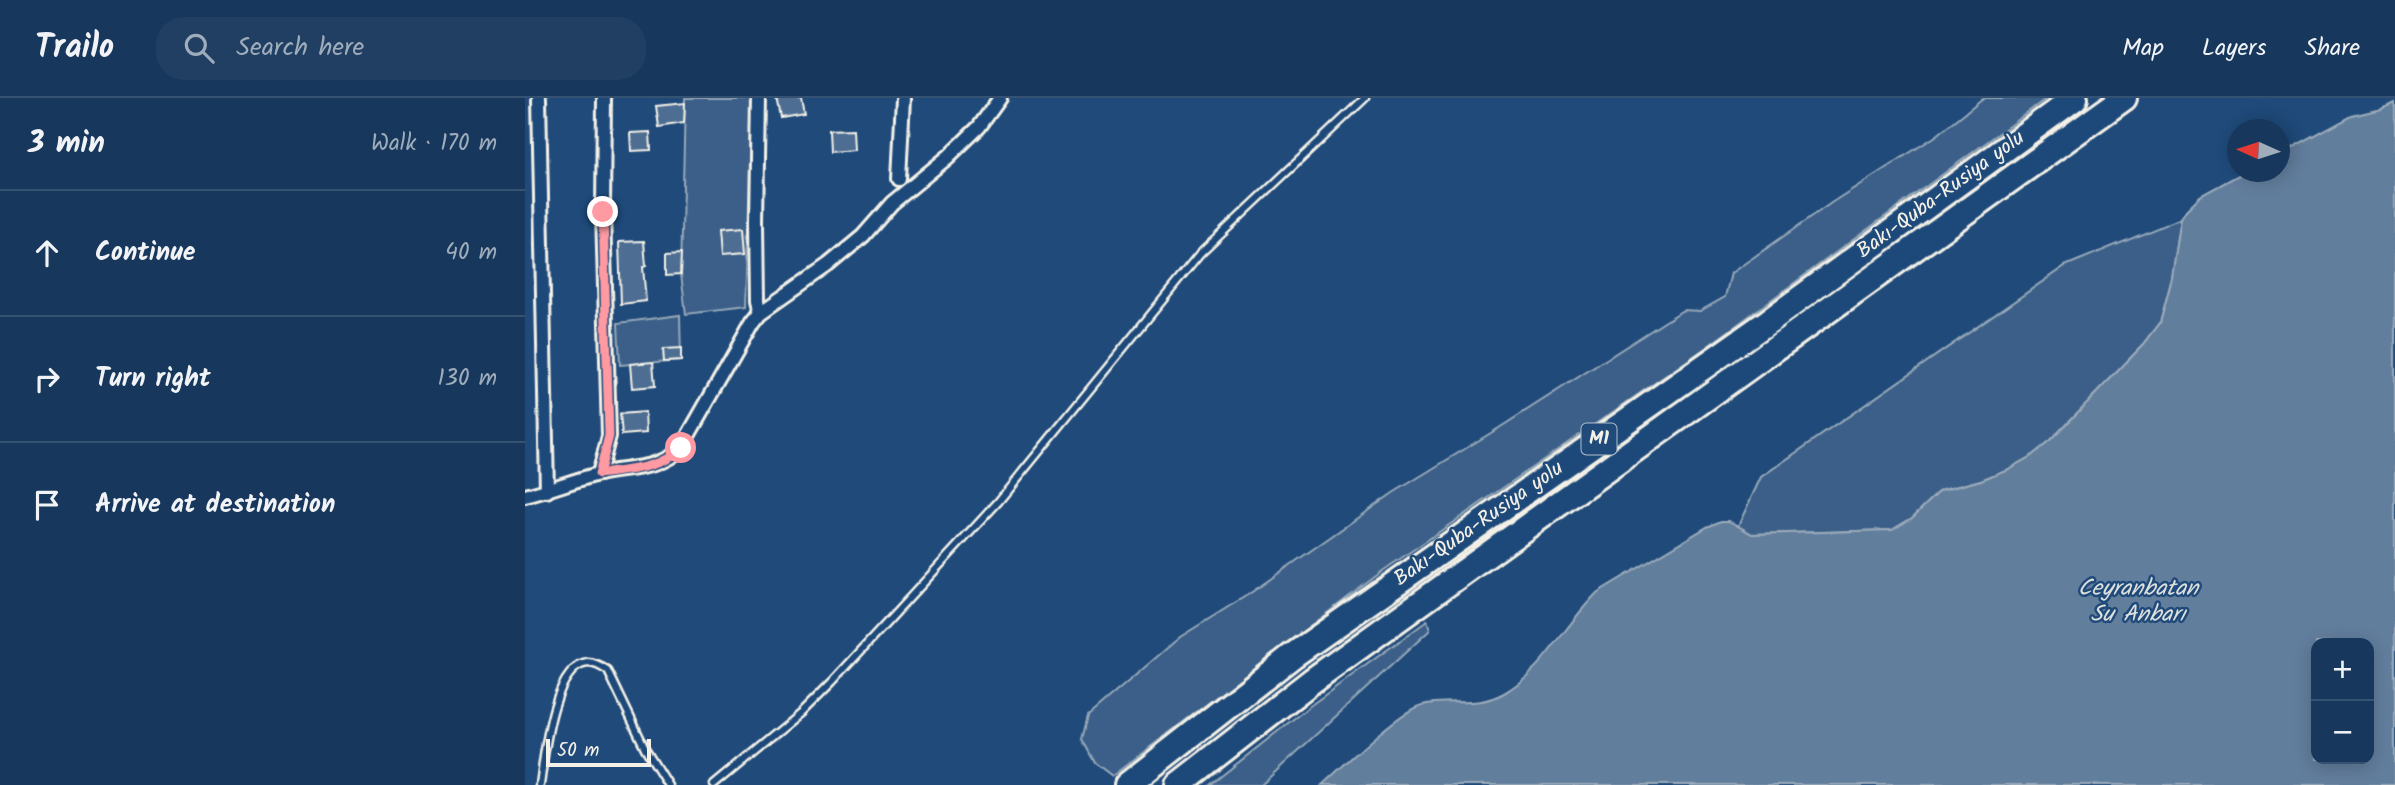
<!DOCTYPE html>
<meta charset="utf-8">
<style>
body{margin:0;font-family:Kalam,sans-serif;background:#203f62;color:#f1f3f6}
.controls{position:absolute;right:21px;bottom:21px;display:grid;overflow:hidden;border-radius:14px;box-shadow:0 4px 18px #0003}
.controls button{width:63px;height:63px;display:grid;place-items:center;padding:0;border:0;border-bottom:2px solid #365272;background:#17385c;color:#f1f3f6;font:35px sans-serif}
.compass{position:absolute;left:1702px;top:21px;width:63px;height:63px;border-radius:50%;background:#17385c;box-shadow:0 4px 18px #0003;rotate:273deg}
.scale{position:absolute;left:21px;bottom:18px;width:105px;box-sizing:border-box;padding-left:7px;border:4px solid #f4f1e8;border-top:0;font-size:19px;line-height:24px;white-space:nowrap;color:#f4f1e8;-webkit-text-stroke:5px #1f4a7a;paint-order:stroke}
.stop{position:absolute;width:21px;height:21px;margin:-16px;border:5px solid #ff9aa2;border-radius:50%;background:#fff}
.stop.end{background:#ff9aa2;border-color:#fff;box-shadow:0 2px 7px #0008}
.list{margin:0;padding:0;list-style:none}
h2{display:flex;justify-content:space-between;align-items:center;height:91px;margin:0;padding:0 28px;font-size:30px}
h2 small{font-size:23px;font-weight:400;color:#9eacbb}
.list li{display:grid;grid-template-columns:46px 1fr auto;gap:21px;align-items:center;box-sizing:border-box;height:126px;padding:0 28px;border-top:2px solid #365272}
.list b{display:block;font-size:26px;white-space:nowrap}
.list em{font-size:23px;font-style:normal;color:#9eacbb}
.icon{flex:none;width:38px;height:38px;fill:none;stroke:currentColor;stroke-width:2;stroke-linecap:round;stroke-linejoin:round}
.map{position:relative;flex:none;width:1870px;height:687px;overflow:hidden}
header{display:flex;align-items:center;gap:42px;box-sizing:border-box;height:98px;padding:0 35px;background:#17385c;border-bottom:2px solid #365272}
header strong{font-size:33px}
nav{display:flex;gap:38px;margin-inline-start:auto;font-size:24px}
.search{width:490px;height:63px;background:#203f62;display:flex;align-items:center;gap:18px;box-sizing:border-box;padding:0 24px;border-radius:28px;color:#9eacbb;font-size:26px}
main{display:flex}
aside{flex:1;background:#17385c}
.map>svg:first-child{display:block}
.green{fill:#3a5f88;stroke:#97a8b8;stroke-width:2}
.water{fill:#627e9d;stroke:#9cacbb;stroke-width:2;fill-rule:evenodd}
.building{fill:#4d6e92;stroke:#f4f1e8;stroke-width:2}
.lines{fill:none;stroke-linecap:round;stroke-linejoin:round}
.lane-casing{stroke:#f4f1e8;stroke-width:11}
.street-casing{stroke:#f4f1e8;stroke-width:18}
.highway-casing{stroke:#f4f1e8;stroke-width:30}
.lane{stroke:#1f4a7a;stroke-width:6}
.street{stroke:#1f4a7a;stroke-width:12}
.highway{stroke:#1f4a7a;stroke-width:24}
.route{stroke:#ff9aa2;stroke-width:9}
.labels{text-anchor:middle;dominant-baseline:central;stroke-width:5;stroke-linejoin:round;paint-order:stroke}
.shield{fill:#1f4a7a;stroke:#b4bfc7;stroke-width:2}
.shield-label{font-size:19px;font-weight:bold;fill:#f4f1e8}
.street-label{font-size:21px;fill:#f4f1e8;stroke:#1f4a7a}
.water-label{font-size:23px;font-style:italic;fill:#dee0dd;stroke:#1f4a7a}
</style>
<header>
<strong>Trailo</strong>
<div class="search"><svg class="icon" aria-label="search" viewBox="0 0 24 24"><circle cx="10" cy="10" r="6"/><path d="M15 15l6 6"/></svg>Search here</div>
<nav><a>Map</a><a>Layers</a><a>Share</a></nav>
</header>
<main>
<aside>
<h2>3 min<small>Walk · 170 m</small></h2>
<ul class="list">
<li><svg class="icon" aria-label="ahead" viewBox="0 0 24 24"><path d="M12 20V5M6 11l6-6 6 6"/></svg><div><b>Continue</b></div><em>40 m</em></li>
<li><svg class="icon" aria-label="right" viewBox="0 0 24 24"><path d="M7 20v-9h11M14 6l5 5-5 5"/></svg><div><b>Turn right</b></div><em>130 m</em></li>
<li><svg class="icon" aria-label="arrive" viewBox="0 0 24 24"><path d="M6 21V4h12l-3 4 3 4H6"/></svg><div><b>Arrive at destination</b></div></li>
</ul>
</aside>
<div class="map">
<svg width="1870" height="687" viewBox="0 0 1870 687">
<rect width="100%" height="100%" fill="#1f4a7a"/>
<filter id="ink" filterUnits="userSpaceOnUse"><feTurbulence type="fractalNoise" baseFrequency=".0143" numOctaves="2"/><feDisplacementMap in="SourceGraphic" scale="14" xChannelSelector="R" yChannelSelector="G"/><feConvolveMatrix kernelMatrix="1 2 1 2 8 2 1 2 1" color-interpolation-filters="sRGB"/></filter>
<g filter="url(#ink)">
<g class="green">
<polygon points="160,0 227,0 221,209 161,216 156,176"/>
<polygon points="1458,0 1522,0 1179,251 859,472 587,678 570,665 557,641 563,618 655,539 724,496 868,395 974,330 1158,212 1175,213 1200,199 1206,175 1309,103 1411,38"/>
<polygon points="1656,120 1647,180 1635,225 1619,246 1525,343 1505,359 1484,371 1456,382 1415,393 1387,420 1367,432 1227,436 1213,428 1236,379 1540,168"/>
<polygon points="155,217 156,262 95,267 93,225"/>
<polygon points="902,523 905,532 736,687 685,687 786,607"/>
</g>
<path class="water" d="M 1870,5 L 1870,687 L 797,687 C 817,669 874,613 897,607 C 926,600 950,611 979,595 C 1019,572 1041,525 1073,494 L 1182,429 L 1196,423 L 1204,423 L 1227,436 L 1367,432 L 1387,420 L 1415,393 L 1456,382 L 1483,371 L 1505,359 L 1525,343 L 1619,246 L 1635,225 L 1647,180 L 1656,120 L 1661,112 L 1675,98 L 1719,74 L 1755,74 L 1755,57 L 1827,18 L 1856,11 ZM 1791,545 L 1844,545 L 1844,661 L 1791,661 Z"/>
<g class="building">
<polygon points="252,0 276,0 279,16 256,20"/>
<polygon points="160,5 159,25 134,29 131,8"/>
<polygon points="328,31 329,52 305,54 304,32"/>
<polygon points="125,34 126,52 106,53 105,35"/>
<polygon points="218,131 220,156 195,158 193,133"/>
<polygon points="119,143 121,168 118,169 121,203 96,206 94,144"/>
<polygon points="157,154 156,176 142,177 142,155"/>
<polygon points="156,250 156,262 139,263 138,251"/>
<polygon points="128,264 130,288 107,290 105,266"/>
<polygon points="120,314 121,335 97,337 95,316"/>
</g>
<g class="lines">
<defs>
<g id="lane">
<path d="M 15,687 C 19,660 27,568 63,565 C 70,565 77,569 83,573 L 120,650 L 143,687"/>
<polyline points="189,687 276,615 307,584 473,404 675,156 840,0"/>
</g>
<g id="street">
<polyline points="14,0 22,393"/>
<polyline points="234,0 232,123 233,202 236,214"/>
<polyline points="374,81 378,0"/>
<polyline points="74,376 84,338 78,114 79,0"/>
<path d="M 0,398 C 25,392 49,382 74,376 C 105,369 131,373 156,350 L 228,224 L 236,214 L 303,167 L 338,138 L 367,105 L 423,59 L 454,29 L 475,0"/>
</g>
<g id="highway">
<polyline points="602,687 767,558 1244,223 1550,0"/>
<polyline points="653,687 788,582 1599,0"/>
</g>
</defs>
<use href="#lane" class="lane-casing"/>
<use href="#street" class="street-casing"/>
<use href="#highway" class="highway-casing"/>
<use href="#lane" class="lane"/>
<use href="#street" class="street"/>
<use href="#highway" class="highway"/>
</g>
</g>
<g class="lines" filter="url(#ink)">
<path class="route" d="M 78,114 L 84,338 L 74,376 C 104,372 133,371 156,350"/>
</g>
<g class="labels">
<rect class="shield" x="1056.5" y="325.5" width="35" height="31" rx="5"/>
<g class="shield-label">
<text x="1074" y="341">M1</text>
</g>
<g class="street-label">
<text transform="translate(1416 97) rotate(-36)">Bakı-Quba-Rusiya yolu</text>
<text transform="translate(954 426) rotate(-35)">Bakı-Quba-Rusiya yolu</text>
</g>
<g class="water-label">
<text x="1613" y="491">Ceyranbatan<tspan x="1613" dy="26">Su Anbarı</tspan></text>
</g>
</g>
</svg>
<div class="controls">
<button>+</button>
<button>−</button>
</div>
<svg class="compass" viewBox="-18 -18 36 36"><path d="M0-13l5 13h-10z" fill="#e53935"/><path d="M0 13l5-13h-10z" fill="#9eacbb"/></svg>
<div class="scale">50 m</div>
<div class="stop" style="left:156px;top:350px"></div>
<div class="stop end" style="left:78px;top:114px"></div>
</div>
</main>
